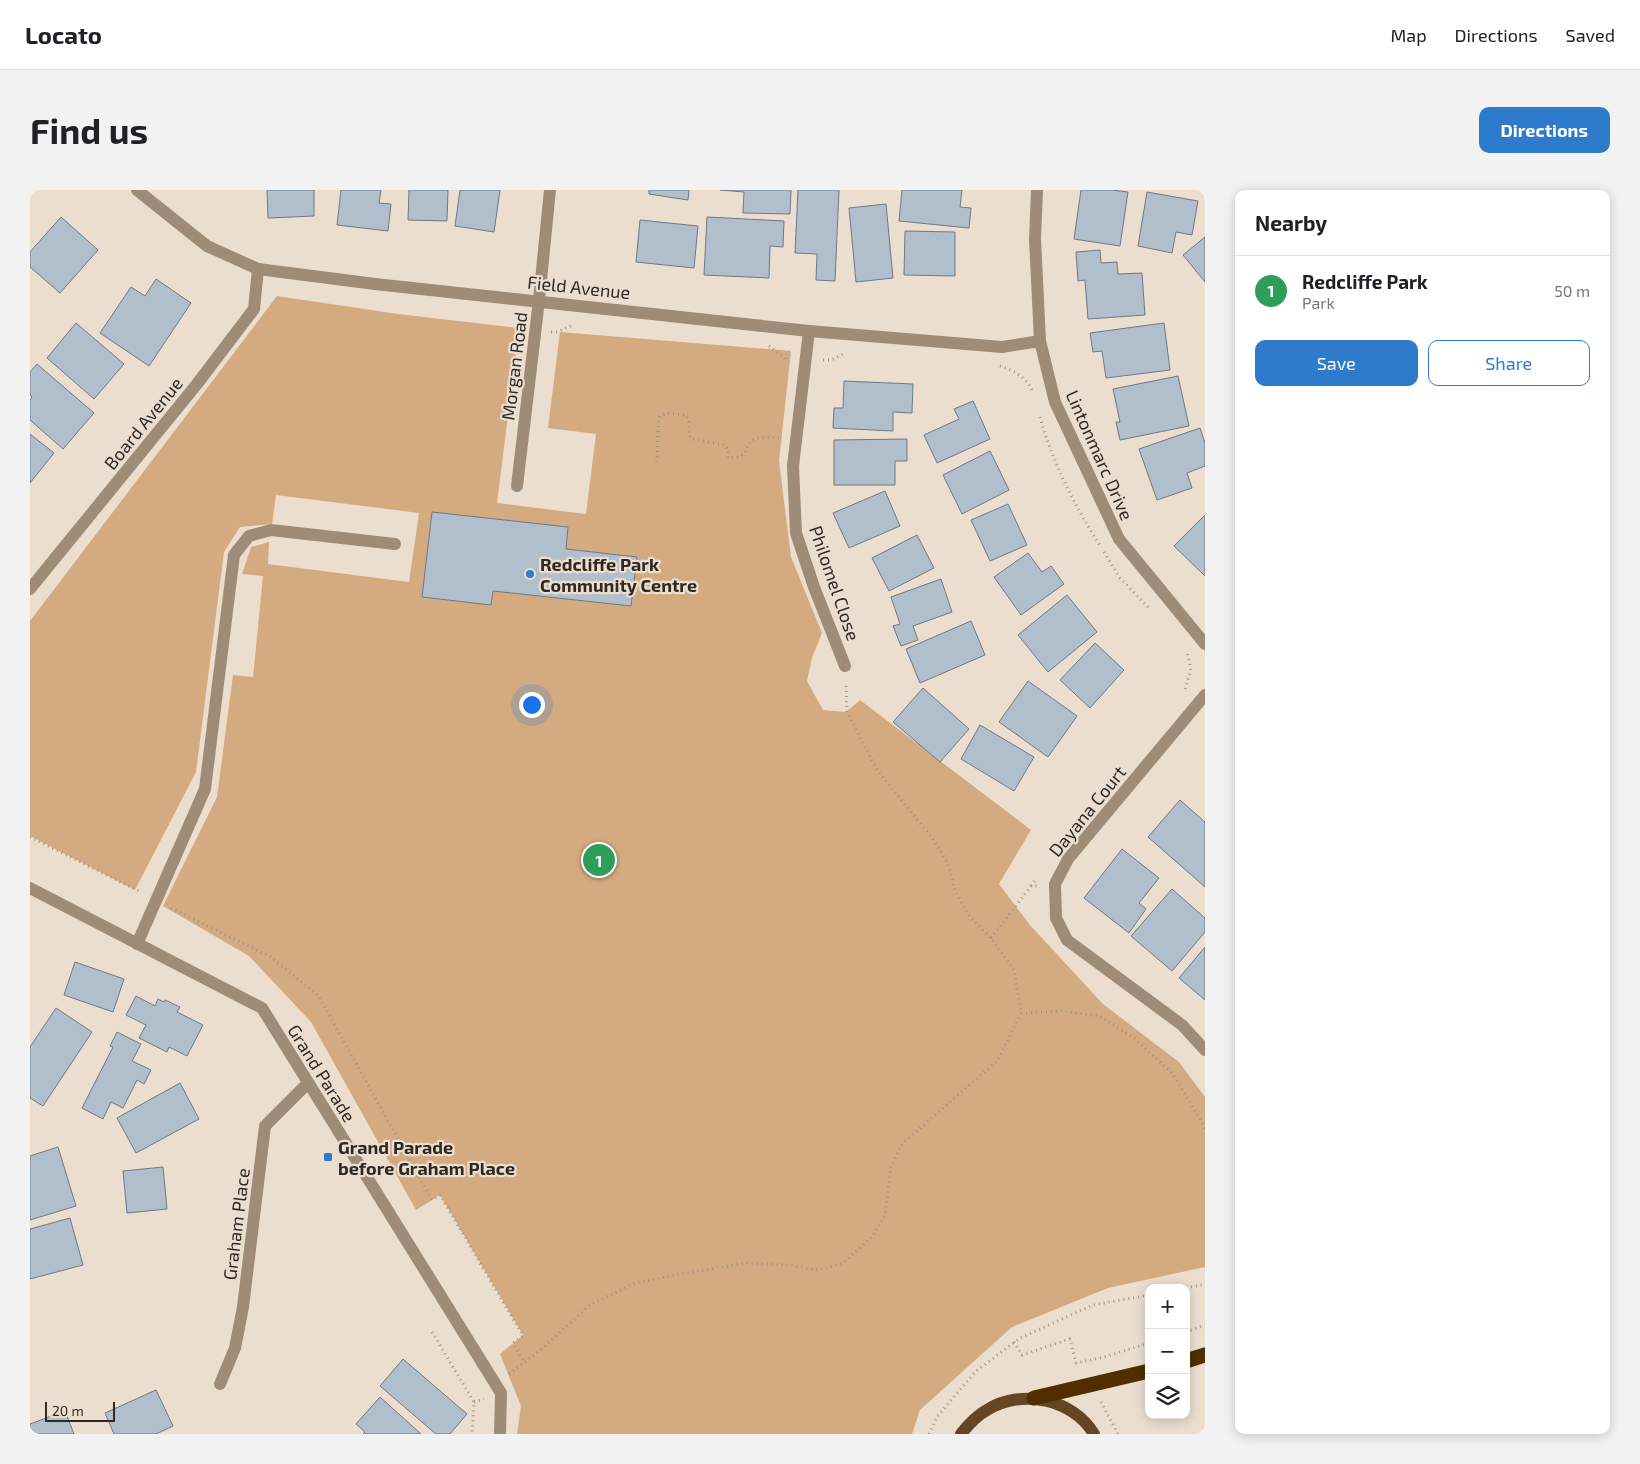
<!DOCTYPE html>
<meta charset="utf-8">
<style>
body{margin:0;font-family:"Exo 2",sans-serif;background:#f2f2f2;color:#202124}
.controls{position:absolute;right:15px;bottom:15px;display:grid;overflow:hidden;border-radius:10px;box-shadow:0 2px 12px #0003}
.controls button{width:45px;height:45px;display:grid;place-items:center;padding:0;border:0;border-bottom:1px solid #e0e0e0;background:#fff;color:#202124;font:25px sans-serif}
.scale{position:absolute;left:15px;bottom:12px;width:70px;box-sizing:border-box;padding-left:5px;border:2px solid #2f2924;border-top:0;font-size:14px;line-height:18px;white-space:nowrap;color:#2f2924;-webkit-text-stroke:4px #ecdecf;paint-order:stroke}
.you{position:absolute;left:501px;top:514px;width:18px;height:18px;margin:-12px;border:4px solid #fff;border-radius:50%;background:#1a73e8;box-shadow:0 0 0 8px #1a73e833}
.badge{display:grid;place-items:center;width:32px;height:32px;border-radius:50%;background:#2e7bcb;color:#fff;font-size:16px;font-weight:700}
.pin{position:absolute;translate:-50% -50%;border:2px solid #fff;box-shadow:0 1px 5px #0006}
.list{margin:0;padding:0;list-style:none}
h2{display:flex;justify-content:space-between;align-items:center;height:65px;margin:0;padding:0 20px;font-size:21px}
h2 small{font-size:16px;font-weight:400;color:#757577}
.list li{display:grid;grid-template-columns:32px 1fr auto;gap:15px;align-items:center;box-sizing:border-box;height:70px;padding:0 20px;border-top:1px solid #e0e0e0}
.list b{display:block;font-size:19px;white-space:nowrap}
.list p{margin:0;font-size:16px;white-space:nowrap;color:#757577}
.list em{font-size:16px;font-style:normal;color:#757577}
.actions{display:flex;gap:10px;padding:15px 20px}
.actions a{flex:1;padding:11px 0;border:1px solid #2e7bcb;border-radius:10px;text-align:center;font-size:18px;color:#2e7bcb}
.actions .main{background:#2e7bcb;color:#fff}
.icon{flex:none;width:28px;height:28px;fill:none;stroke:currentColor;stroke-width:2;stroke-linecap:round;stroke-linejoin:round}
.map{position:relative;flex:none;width:1175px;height:1244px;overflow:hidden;border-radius:10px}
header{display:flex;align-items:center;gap:30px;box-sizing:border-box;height:70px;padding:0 25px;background:#fff;border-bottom:1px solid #e0e0e0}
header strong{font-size:24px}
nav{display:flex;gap:28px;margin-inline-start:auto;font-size:18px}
.intro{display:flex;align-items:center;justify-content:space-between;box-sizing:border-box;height:120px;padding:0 30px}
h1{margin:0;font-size:35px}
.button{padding:12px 22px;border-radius:10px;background:#2e7bcb;color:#fff;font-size:18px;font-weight:700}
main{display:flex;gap:30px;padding:0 30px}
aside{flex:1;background:#fff;border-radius:10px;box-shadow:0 2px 12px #0003}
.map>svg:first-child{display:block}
.green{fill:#d4ab81}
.building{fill:#b1becc;stroke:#6e7986}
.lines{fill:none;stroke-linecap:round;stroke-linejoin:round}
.path{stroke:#9f9489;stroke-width:3;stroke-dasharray:1 4;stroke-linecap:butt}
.minor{stroke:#9e8c79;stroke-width:12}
.major{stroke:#654624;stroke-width:12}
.highway{stroke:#502e00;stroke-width:15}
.poi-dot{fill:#2e7bcb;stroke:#ecdecf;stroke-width:2}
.labels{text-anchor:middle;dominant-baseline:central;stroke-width:4.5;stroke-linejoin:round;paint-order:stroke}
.street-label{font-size:18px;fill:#2f2924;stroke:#ecdecf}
.poi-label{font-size:18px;font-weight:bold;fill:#2f2924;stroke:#ecdecf;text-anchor:start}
</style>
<header>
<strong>Locato</strong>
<nav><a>Map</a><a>Directions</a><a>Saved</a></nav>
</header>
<div class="intro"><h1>Find us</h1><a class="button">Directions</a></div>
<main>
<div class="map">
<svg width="1175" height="1244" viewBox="0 0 1175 1244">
<rect width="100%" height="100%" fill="#ecdecf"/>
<polygon class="green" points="247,106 368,124 489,138 467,313 556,324 566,244 518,238 530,142 761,161 749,271 761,367 792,443 782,468 777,491 793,520 816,522 830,510 1001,640 969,694 1000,735 1073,814 1149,872 1175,907 1175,1077 1078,1098 982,1137 890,1220 882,1244 487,1244 491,1216 470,1164 493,1145 410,1005 386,1020 281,832 219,766 133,716 187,607 203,485 223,487 233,386 212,384 221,357 239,352 238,374 379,392 389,323 246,305 242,334 210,337 194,362 166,582 105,700 0,646 0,431"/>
<g class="building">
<polygon points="237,0 284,0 284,26 238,28"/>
<polygon points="311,0 351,0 349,13 361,14 358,41 307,35"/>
<polygon points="379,0 418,0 417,31 378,30"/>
<polygon points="430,0 470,0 464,42 425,36"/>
<polygon points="619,0 659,0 658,10 619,4"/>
<polygon points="690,0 761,0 760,24 713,23 714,2"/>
<polygon points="768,0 809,0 805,91 786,90 787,64 765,63"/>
<polygon points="872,0 932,0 930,17 941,18 939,38 869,31"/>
<polygon points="1051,0 1082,0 1098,2 1090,56 1044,49"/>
<polygon points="1117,2 1168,11 1162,45 1146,42 1142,63 1108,56"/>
<polygon points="856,14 863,88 826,92 819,18"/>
<polygon points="31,27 68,60 30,103 0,77 0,62"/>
<polygon points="677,27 754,31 753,57 740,56 739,88 674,85"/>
<polygon points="610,30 668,36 664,78 606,72"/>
<polygon points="875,41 925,42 925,86 874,85"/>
<polygon points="1175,47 1175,92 1153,65"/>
<polygon points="1070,60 1071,73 1087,72 1088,84 1112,83 1115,125 1058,129 1055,90 1048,91 1046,62"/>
<polygon points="126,89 161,113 119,176 70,143 101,97 115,106"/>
<polygon points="46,133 94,174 64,209 17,168"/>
<polygon points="1134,133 1140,180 1076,188 1072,161 1063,162 1060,143"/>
<polygon points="7,174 64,223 33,259 0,230 0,210 2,207 0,205 0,182"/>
<polygon points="1148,186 1159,236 1090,250 1086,232 1090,232 1083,199"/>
<polygon points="814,191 883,194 882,223 863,222 863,241 803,238 804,218 813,218"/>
<polygon points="943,211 960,249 907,273 894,245 929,229 924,219"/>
<polygon points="1170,238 1175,253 1175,276 1157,283 1162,298 1127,310 1109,259"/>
<polygon points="0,244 24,263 0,293"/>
<polygon points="877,249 877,271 865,271 865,295 804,295 804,250"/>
<polygon points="960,261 979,300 932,324 913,285"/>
<polygon points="855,301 870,336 819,358 803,323"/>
<polygon points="978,314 997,355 960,371 941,330"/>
<polygon points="402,322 538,337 536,359 607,367 601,416 463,401 461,415 392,407"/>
<polygon points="1175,325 1175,386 1144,356"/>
<polygon points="887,345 904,378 859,401 842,368"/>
<polygon points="998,363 1012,382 1021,376 1034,394 991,425 964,387"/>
<polygon points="911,389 922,422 883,436 888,450 871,456 863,436 870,434 861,407"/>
<polygon points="1037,405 1067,442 1018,482 988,445"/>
<polygon points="941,431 955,465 890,493 876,459"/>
<polygon points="1065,453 1094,480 1060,518 1030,490"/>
<polygon points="998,491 1047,526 1018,567 969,532"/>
<polygon points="893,498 939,539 910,572 863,532"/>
<polygon points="950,535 1004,567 984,601 931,569"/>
<polygon points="1150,610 1175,632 1175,697 1118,647"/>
<polygon points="1092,659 1129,688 1109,713 1116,719 1099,743 1054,708"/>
<polygon points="1142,699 1175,728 1175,742 1142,781 1101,746"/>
<polygon points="1175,757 1175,810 1149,788"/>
<polygon points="45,772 94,789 83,822 34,805"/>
<polygon points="106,806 125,816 128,809 134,812 135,810 150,817 147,822 173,835 157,866 139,857 137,862 109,848 116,835 96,825"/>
<polygon points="26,818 62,842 13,916 0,908 0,857"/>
<polygon points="87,842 111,854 102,871 121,880 114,894 107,890 93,918 81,912 73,929 52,918 83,857 80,856"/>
<polygon points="150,893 169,929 106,963 87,928"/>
<polygon points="28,957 46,1016 0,1030 0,966"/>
<polygon points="133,977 137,1019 97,1023 93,981"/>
<polygon points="40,1028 53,1075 0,1089 0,1039"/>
<polygon points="373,1169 437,1224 420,1244 406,1244 350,1196"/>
<polygon points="126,1200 143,1236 126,1244 84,1244 75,1223"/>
<polygon points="350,1207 391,1244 333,1244 335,1242 326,1234"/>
<polygon points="35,1221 44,1244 0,1244 0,1234"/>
</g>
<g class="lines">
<g class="path">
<polyline points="521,142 527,142 543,135"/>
<polyline points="739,156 755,168 756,172"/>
<polyline points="793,170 802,170 815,163"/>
<path d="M 970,176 C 983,180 996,187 1002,200"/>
<path d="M 1010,227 C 1023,273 1045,317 1071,357"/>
<path d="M 627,272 L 628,235 L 630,226 L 637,223 L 656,225 C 662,234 657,240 661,249 L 695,255 L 698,260 L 698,268 C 725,267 710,255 725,249 C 732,246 742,248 749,248"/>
<polyline points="1074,362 1090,388 1120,419"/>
<polyline points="1155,499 1161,480 1157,461"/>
<polyline points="0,647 111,702"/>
<polyline points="1001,696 1006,689"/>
<polyline points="141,718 239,766 288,805 402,1010 410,1005 493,1146 483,1153 494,1172"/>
<polyline points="961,748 1001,696 1009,696"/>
<polyline points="991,823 1031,821 1069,826 1104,848 1142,883 1173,934 1175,941"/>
<polyline points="1156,1098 1175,1094"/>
<polyline points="402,1142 444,1212 442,1244"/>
<polyline points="1156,1142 1175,1135"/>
<polyline points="984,1152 992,1165 1040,1149 1046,1173 1074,1167 1119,1153"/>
<polyline points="479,1184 507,1163 560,1115 605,1093 657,1083 716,1073 759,1075 788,1080 813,1073 842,1047 855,1025 861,977 872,954 968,870 991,823 984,780 961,748 940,727 925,701 917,672 903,649 847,580 817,522 816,494"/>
<polyline points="444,1212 454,1209"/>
<polyline points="1071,1212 1088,1244"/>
<polyline points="899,1244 907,1227 946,1181 990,1148 1063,1115 1119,1105"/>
</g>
<g class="minor">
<polyline points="107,0 177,56 228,79 345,94 779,141 972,157 1010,151"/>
<polyline points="1007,0 1005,49 1010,151 1025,212 1089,349 1175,454"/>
<polyline points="779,141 763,276 766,343 784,397 815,476"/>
<polyline points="487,296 509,110 520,0"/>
<polyline points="0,399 167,194 224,119 228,79"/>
<polyline points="1175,505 1038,669 1025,694 1026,728 1037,750 1152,835 1175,860"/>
<polyline points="0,698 232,818 471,1203 470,1244"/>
<polyline points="107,754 175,599 204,365 219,346 241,340 365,354"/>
<polyline points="190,1194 205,1158 213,1117 235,936 278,893"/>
</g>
<path class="major" d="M 931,1244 C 938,1235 946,1226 957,1220 C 992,1198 1043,1209 1064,1244"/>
<g class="highway">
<polyline points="1156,1171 1175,1165"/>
<polyline points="1004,1208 1119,1181"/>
</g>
</g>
<g class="poi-dot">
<circle cx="500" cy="384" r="5"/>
<rect x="293" y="962" width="10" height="10" rx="2.5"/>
</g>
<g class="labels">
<g class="street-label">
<text transform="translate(549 97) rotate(6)">Field Avenue</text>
<text transform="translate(484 176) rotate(-83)">Morgan Road</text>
<text transform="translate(113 233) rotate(-51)">Board Avenue</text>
<text transform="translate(1070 265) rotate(66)">Lintonmarc Drive</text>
<text transform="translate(805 393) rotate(71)">Philomel Close</text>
<text transform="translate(1057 621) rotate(-51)">Dayana Court</text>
<text transform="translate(292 883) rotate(58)">Grand Parade</text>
<text transform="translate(206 1034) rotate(-83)">Graham Place</text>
</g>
<g class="poi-label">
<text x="510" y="374">Redcliffe Park<tspan x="510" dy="21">Community Centre</tspan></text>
<text x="308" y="957">Grand Parade<tspan x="308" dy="21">before Graham Place</tspan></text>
</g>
</g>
</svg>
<div class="controls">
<button>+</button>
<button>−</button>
<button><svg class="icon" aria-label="layers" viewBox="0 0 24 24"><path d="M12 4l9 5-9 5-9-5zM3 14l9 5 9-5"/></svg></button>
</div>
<div class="scale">20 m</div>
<div class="you"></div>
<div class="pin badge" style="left:569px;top:670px;background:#2e9e5b">1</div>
</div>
<aside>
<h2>Nearby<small></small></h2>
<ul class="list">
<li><span class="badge" style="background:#2e9e5b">1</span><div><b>Redcliffe Park</b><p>Park</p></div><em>50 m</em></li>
</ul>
<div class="actions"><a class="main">Save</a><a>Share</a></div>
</aside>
</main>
